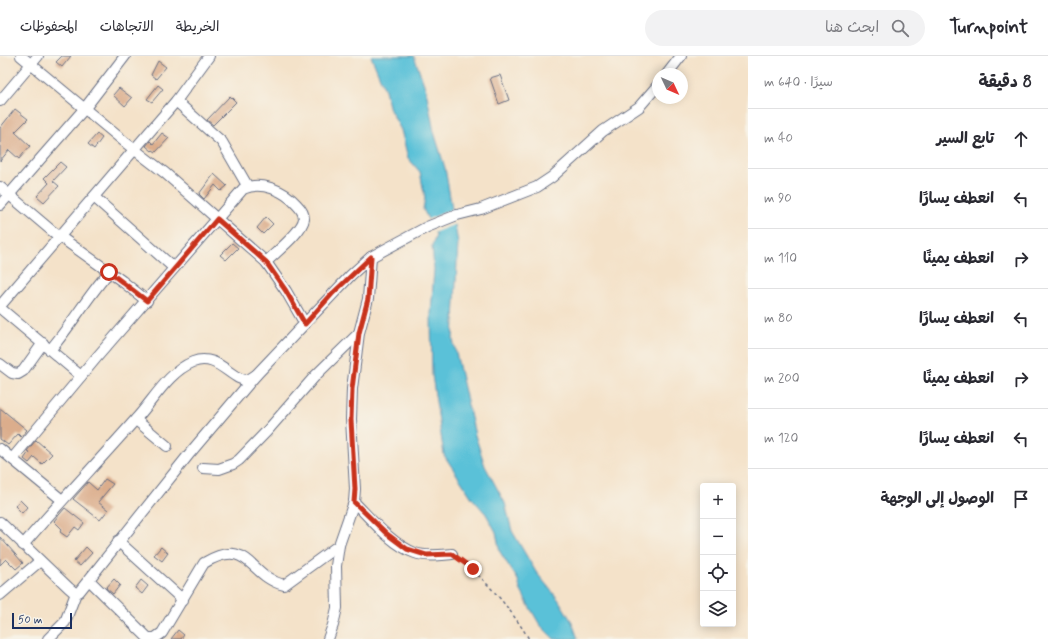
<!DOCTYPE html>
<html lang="ar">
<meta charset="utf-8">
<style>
body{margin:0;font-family:Mynerve,"Playpen Sans Arabic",sans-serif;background:#f2f2f3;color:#2b2b33;direction:rtl}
.controls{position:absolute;right:12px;bottom:12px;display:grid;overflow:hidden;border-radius:4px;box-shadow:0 2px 10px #0003}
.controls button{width:36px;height:36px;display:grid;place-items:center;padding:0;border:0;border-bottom:1px solid #e1e1e2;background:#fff;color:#2b2b33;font:20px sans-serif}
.compass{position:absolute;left:652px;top:12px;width:36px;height:36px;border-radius:50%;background:#fff;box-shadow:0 2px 10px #0003;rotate:134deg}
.scale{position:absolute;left:12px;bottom:10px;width:60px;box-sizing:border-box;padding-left:4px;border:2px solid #1b2f5e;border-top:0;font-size:11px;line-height:14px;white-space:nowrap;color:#1b2f5e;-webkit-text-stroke:3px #f7f3e8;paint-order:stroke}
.stop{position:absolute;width:12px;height:12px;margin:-9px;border:3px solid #c8321e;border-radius:50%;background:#fff}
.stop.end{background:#c8321e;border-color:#fff;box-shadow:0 1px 4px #0008}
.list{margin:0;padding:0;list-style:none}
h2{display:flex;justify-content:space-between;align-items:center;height:52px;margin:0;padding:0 16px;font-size:17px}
h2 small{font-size:13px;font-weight:400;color:#7c7c81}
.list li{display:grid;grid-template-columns:26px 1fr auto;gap:12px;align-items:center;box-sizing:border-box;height:60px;padding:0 16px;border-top:1px solid #e1e1e2}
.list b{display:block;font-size:15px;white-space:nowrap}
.list em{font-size:13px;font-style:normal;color:#7c7c81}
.icon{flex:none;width:22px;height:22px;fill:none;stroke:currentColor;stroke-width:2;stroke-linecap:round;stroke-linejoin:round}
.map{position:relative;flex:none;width:748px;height:583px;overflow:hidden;direction:ltr}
header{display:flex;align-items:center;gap:24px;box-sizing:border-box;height:56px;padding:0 20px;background:#fff;border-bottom:1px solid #e1e1e2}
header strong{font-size:19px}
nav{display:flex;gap:22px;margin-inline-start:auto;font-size:14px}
.search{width:280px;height:36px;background:#f2f2f3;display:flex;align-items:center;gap:10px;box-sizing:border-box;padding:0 14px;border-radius:22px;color:#7c7c81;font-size:15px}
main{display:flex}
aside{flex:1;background:#fff}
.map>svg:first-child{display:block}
.water{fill:#5ac1d8;stroke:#3a789b}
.pier{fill:#f4e2c9}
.building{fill:#dbad8c}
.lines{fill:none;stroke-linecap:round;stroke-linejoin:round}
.minor-casing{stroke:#676e83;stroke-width:12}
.path{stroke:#676e83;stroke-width:1.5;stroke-dasharray:3 3;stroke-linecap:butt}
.minor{stroke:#fff;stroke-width:10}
.route{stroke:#c8321e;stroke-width:5}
</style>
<header>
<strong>Turnpoint</strong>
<div class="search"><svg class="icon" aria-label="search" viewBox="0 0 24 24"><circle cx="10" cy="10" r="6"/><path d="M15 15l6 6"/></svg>ابحث هنا</div>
<nav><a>الخريطة</a><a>الاتجاهات</a><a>المحفوظات</a></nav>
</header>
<main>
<aside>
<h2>8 دقيقة<small>سيرًا · 640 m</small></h2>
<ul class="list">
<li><svg class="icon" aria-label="ahead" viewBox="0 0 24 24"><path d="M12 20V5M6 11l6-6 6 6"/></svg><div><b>تابع السير</b></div><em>40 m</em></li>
<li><svg class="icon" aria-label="left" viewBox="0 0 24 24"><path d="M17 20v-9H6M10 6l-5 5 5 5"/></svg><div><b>انعطف يسارًا</b></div><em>90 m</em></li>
<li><svg class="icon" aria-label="right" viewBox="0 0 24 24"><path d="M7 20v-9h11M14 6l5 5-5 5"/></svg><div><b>انعطف يمينًا</b></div><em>110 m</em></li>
<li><svg class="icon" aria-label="left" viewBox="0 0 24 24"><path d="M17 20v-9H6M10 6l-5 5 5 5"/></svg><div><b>انعطف يسارًا</b></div><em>80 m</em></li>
<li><svg class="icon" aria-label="right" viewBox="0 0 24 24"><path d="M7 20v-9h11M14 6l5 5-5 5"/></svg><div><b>انعطف يمينًا</b></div><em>200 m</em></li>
<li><svg class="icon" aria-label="left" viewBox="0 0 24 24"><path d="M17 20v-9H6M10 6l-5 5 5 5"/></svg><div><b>انعطف يسارًا</b></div><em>120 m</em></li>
<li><svg class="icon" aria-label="arrive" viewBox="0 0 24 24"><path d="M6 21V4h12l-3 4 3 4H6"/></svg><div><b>الوصول إلى الوجهة</b></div></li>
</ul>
</aside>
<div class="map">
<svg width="748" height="583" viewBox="0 0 748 583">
<rect width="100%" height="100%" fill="#f7f3e8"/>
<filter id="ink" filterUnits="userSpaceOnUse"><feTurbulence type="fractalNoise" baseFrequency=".025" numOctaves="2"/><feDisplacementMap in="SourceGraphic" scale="8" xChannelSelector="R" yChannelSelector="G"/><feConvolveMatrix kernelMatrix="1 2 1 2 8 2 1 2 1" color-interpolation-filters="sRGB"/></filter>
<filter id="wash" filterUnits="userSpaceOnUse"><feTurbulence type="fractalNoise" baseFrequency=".012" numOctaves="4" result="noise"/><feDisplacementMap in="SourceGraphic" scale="16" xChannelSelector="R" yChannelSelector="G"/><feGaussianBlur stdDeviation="0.9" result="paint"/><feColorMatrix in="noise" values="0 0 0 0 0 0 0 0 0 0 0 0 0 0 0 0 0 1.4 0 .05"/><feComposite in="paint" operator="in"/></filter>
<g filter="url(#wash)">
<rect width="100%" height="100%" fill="#f4e2c9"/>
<polygon class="water" points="371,0 414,0 426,34 434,76 445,112 458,187 453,284 475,379 485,410 505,447 512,475 536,516 558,543 572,566 578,583 554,583 540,569 529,550 520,533 518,524 500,496 496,476 486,458 472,442 444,399 432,319 431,258 434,213 432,190 436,179 423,153 425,142 420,116 408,102 401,74 390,54 385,34"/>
<polygon class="pier" points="453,153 456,168 433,177 426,164"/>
<g id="blocks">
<g class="building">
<polygon points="62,0 71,0 62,11 56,6"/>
<polygon points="158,5 166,11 156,23 151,19"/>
<polygon points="500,19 509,44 499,48 490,22"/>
<polygon points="158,29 163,33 152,46 147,43"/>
<polygon points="119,32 132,42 125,50 113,39"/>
<polygon points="230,40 236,46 213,69 207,64"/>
<polygon points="15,53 28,63 15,76 30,90 19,103 9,94 0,105 0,72"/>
<polygon points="162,77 169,82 156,96 153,94 152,95 146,90 150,85 153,88"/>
<polygon points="97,78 102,82 94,93 88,88"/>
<polygon points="60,106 66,111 53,125 59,130 44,146 37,140 49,127 44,122"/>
<polygon points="214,118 227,130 221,135 215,129 204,143 199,138"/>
<polygon points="266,161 273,168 263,178 257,172"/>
<polygon points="232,187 238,192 226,204 220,199"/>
<polygon points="0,352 27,374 21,381 18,378 8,389 0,383"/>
<polygon points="36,384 52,398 42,408 34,401 29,407 24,403 29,396 27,395"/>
<polygon points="105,423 113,428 98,446 108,454 100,464 73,443 88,426 97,434"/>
<polygon points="20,444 27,451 22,457 15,450"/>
<polygon points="65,452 84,467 79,474 75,471 67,481 60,476 62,473 54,465"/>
<polygon points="0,481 23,507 16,513 6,503 0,509"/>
<polygon points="86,491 92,497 80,510 74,505"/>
<polygon points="161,491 168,497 162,505 154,499"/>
<polygon points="114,523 120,529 113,538 106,532"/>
<polygon points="141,524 148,530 142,538 135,532"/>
<polygon points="178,574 184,579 181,583 171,583"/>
</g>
</g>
</g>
<g filter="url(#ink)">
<use href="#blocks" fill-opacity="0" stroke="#676e83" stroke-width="1"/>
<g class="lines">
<defs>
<g id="minor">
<polyline points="21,0 126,87 165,117 266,206 286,235 305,268"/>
<polyline points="667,18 681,0"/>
<polyline points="0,45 38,0"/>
<polyline points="176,45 222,86 248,131"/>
<polyline points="0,131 52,175 122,225 147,245"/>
<polyline points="94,141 174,212"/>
<polyline points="0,149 85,52 125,0"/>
<polyline points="0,250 176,45 209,0"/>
<polyline points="0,252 81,320"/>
<path d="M 51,293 C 72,268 88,240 109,216"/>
<polyline points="0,308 12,317 18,318 23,315 43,287"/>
<polyline points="136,364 167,390"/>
<polyline points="0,393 62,444"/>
<path d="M 12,403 L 97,301 L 243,133 C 261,124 285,135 297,149 C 301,153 304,157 304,163 C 302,176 276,196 266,206"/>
<polyline points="203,412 219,413 233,408 239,404 267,375 316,319 359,277"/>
<path d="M 354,446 C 371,463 391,488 415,497 C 426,501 440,499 452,498"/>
<polyline points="0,466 69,532 75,537 79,536 190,397 256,319 351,219 371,201 427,171 457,159 481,153 537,131 552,121 603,75 639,51 658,29"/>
<polyline points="118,485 183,544"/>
<path d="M 23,489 C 60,446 98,406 135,364 C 153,345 168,316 193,306 C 218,296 232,326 248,324 C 250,323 254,320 256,319"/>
<path d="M 89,524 L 148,582 L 155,582 L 162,577 L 204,507 C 250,480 248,520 284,529 L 339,489"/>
<polyline points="0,539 40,505"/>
<polyline points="48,583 65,566 76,537"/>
<polyline points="328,583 333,569 337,552 336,510 339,489 354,446 355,433 351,363 352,333 359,277 368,243 371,201"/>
</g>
</defs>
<use href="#minor" class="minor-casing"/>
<path class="path" d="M 460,503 C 487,525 511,553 529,583"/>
<use href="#minor" class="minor"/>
</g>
</g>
<g class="lines" filter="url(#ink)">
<polyline class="route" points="109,216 147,245 217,163 266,206 286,235 305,268 332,238 371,201 368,243 359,277 352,333 351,364 355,433 354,446 387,478 407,493 426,499 452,498 473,513"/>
</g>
</svg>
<div class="controls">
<button>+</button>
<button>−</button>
<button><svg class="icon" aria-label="locate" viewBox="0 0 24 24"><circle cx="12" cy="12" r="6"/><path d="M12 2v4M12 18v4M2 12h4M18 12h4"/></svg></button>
<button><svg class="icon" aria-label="layers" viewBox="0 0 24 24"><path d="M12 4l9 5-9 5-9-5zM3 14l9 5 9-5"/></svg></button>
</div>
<svg class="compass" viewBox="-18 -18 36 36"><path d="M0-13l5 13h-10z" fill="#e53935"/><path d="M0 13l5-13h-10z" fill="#7c7c81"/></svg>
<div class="scale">50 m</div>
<div class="stop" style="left:109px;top:216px"></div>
<div class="stop end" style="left:473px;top:513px"></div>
</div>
</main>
